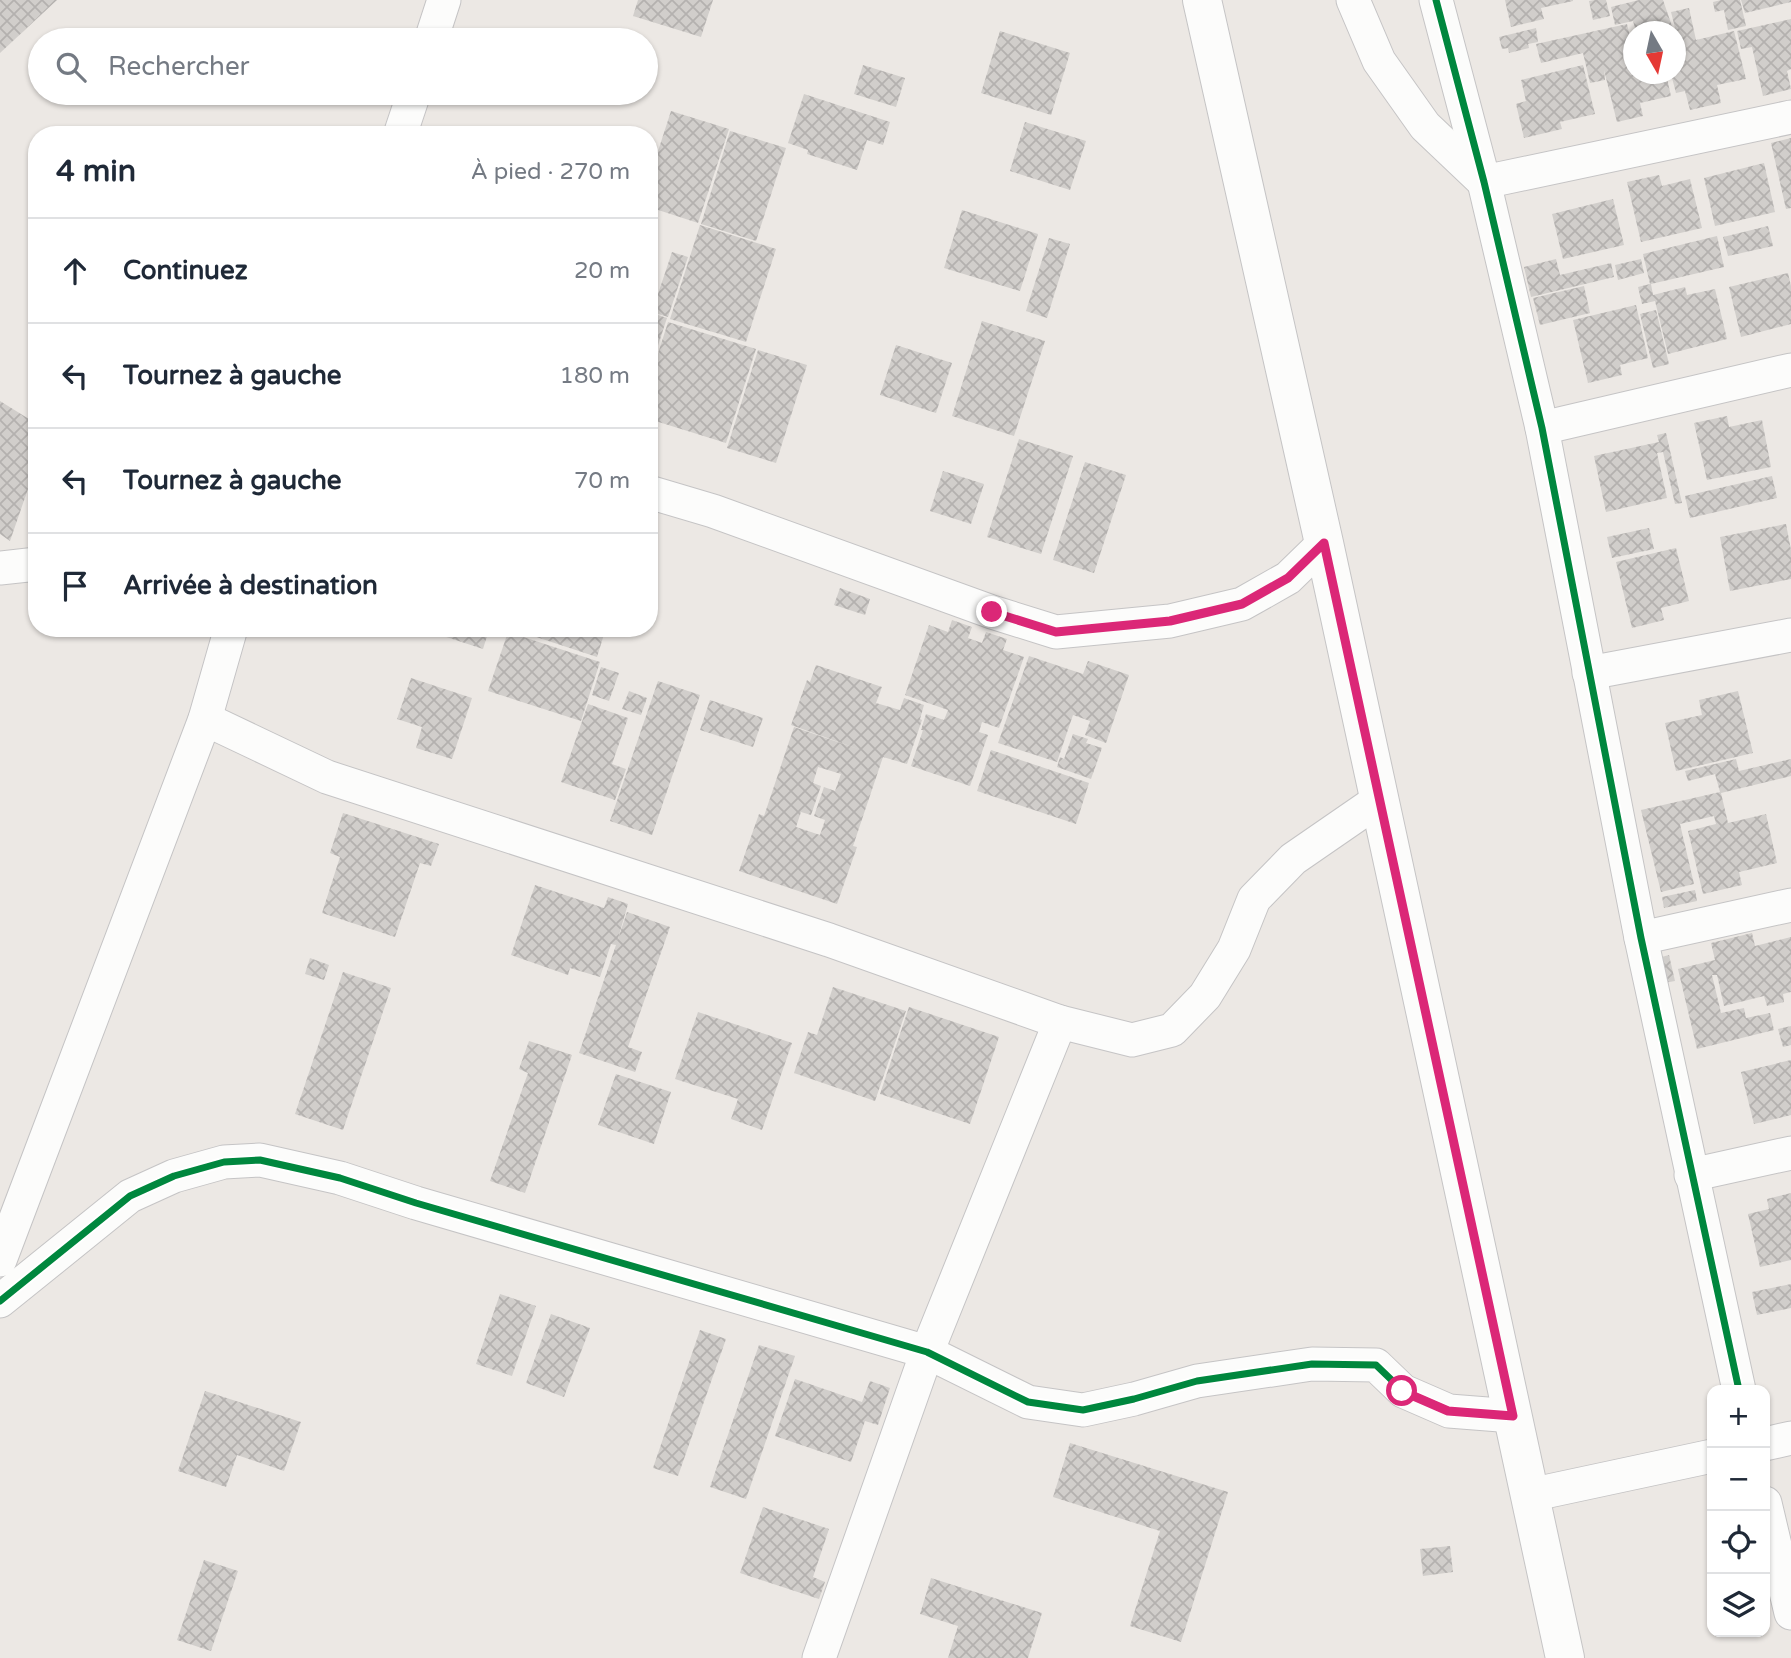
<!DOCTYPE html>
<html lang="fr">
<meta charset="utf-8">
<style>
body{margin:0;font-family:"Varela Round",sans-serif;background:#f2f2f3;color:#1f2937}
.controls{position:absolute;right:21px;bottom:21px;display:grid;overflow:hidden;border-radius:14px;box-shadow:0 2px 5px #0004}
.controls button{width:63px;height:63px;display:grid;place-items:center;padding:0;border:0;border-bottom:2px solid #e0e1e3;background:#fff;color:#1f2937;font:35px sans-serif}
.compass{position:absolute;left:1623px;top:21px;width:63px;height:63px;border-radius:50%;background:#fff;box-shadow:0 2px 5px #0004;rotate:171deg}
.stop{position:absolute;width:21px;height:21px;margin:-16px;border:5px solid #db2777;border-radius:50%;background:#fff}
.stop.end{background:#db2777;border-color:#fff;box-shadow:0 2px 7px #0008}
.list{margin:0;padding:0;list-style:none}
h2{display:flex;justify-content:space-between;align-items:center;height:91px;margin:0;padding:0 28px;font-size:30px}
h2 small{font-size:23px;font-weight:400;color:#747a83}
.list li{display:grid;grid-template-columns:46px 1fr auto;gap:21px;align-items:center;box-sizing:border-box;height:105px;padding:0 28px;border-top:2px solid #e0e1e3}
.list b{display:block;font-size:26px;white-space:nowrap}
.list em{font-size:23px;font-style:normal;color:#747a83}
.icon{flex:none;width:38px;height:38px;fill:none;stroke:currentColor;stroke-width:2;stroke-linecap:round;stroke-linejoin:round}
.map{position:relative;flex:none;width:1791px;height:1658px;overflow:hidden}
.search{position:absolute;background:#fff;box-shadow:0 2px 5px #0004;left:28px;top:28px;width:630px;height:77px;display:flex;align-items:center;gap:18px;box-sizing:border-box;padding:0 24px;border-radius:38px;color:#747a83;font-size:26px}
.panel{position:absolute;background:#fff;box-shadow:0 2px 5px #0004;left:28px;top:126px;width:630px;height:511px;border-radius:28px}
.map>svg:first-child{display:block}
.building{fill:url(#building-cross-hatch);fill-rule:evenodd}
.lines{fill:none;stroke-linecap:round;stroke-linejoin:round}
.street-casing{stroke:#c5c4c5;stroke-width:35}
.secondary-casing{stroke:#c5c4c5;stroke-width:40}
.street{stroke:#fcfcfb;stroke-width:33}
.secondary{stroke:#fcfcfb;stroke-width:38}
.cycleway-casing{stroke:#fff;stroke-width:11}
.cycleway{stroke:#00873e;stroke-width:7}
.route{stroke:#db2777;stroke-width:9}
</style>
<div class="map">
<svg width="1791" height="1658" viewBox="0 0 1791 1658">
<defs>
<pattern id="building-cross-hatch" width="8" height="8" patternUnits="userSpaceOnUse" patternTransform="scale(1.75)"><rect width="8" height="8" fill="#d1cecb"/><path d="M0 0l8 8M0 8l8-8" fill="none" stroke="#b4b1af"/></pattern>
</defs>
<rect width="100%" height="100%" fill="#ece8e4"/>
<g class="building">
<polygon points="0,0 57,0 0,53"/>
<polygon points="638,0 713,0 701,37 633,16"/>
<polygon points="1505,0 1573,0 1573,1 1541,8 1544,19 1511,27"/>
<polygon points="1595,0 1606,0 1610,16 1593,20 1589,1"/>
<polygon points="1639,0 1663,0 1673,29 1636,32 1633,21 1615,25 1611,7"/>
<polygon points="1721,0 1740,0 1746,26 1728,30 1724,10 1715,12 1713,2"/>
<polygon points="1741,0 1791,0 1791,2 1745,13"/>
<polygon points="1689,8 1696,40 1734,31 1746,79 1717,85 1721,103 1690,110 1685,91 1676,93 1671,74 1676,74 1676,32 1671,12"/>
<polygon points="1791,19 1791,69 1787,71 1791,89 1763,96 1752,47 1741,49 1737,31"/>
<polygon points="1627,24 1634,53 1634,74 1666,74 1671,96 1640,103 1643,116 1617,122 1604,70 1605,80 1590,83 1583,53 1541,63 1536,44"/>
<polygon points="1536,28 1538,42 1528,44 1529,48 1509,53 1508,48 1502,49 1499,37"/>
<polygon points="1000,31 1070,53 1051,115 981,93"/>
<polygon points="863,65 905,78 896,107 854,94"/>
<polygon points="1583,65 1595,114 1560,122 1562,129 1524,138 1516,104 1526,101 1521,80"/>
<polygon points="804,94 890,122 883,145 867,140 857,170 807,154 808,150 788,143"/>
<polygon points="671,111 729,129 698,223 649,207 649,179"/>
<polygon points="1025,122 1086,141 1070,190 1010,171"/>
<polygon points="730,131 786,148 756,241 701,224"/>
<polygon points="1791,138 1791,208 1786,209 1771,143"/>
<polygon points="1764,163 1775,212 1715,226 1704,178"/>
<polygon points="1659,175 1662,186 1690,179 1702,228 1641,242 1627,182"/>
<polygon points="1613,199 1624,245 1563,259 1552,214"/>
<polygon points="962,210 1038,234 1020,291 944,268"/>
<polygon points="700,225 776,249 746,342 670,319"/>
<polygon points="1768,226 1773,246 1728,256 1723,237"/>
<polygon points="1717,236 1724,267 1651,284 1653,295 1685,287 1687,295 1715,289 1727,339 1668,354 1655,301 1642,304 1638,287 1650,284 1643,254"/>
<polygon points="1049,238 1070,244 1047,318 1026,311"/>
<polygon points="672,252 688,257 668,317 652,312"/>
<polygon points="1556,259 1560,275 1611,263 1614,277 1531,297 1524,267"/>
<polygon points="1641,259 1644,273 1618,280 1615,265"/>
<polygon points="1788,273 1791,286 1791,324 1741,337 1729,287"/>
<polygon points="1584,286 1590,313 1540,325 1533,298"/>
<polygon points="1636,305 1648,358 1620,365 1622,375 1588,383 1573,320"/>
<polygon points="1656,310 1669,364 1653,368 1640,314"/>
<polygon points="649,312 667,318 650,370 649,370"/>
<polygon points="982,321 1045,341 1014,436 952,416"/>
<polygon points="668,322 756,349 726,443 649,419 649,382"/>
<polygon points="896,345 952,363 936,413 880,395"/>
<polygon points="758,350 807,365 776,463 727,448"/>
<polygon points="0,401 37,424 37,463 10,541 0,534"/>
<polygon points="1727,416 1729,427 1762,420 1771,467 1707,480 1694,423"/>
<polygon points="1666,433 1682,503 1675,504 1663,452 1657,453 1667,498 1606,512 1594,456 1659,442 1657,435"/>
<polygon points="1019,439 1073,456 1041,554 987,537"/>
<polygon points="1085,462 1126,475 1094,573 1053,560"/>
<polygon points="943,471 984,484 971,524 930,511"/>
<polygon points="1772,476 1777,498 1690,518 1685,496"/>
<polygon points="1786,524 1791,550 1791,579 1730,591 1720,537"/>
<polygon points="1649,528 1654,549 1612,558 1607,537"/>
<polygon points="1676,548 1689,601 1661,608 1664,620 1632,628 1616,562"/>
<polygon points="840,588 870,599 865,615 834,605"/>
<polygon points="952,620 972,627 968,638 982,643 986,632 1007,639 1003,650 1024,657 999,728 982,722 979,732 988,735 970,786 911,766 923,730 921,730 926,714 944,720 948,710 905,695 929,625 948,632"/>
<polygon points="432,628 485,628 489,630 483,649 431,632"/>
<polygon points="509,628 606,628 597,657"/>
<polygon points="508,632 600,662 581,721 488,691"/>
<polygon points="1029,656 1083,674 1088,661 1129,675 1106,743 1085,735 1090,721 1073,715 1057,762 998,743"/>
<path d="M 816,665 L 882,687 L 876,703 L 900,710 L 904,698 L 924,705 L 920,719 L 922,720 L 907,764 L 883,757 L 853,846 L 857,847 L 837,904 L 739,871 L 759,814 L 764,816 L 794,727 L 861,750 L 791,725 L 807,680 L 810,682 ZM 818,767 L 841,774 L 835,791 L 824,787 L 814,816 L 825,820 L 820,835 L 796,827 L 801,812 L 811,815 L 821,786 L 813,783 Z"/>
<polygon points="601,667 619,673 609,701 592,695"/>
<polygon points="411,678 472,698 452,759 416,748 422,727 397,719"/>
<polygon points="658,681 700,695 652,835 610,821"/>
<polygon points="629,691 647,698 641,715 622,709"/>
<polygon points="1738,691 1753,753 1676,771 1665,723 1702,715 1699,700"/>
<polygon points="710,700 763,718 753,747 700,730"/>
<polygon points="588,704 628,718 612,764 626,769 615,800 561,782"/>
<polygon points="1073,734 1088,739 1086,743 1102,748 1091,779 1057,767 1060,757 1064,759"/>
<polygon points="991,750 1089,783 1076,824 977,791"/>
<polygon points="1736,759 1739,771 1791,759 1791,776 1721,793 1728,823 1766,814 1777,863 1739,872 1742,885 1703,894 1688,831 1716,824 1714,816 1680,824 1694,884 1661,892 1641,810 1720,792 1715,774 1688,781 1685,771"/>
<polygon points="343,813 439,844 431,866 420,863 395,937 322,913 340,857 330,853"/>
<polygon points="535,885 604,908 608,897 628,904 617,942 627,912 670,927 628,1047 642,1052 635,1072 579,1053 616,945 611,944 600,977 570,968 568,975 511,955"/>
<polygon points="1695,890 1697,901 1664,908 1662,897"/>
<polygon points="1752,933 1755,946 1791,937 1791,992 1783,994 1784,1002 1767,1006 1764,996 1724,1006 1717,975 1712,975 1721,1013 1744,1008 1746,1018 1770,1013 1774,1030 1697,1049 1678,969 1715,960 1711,943"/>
<polygon points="1669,955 1675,981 1664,983 1658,958"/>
<polygon points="310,958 329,965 324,980 305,974"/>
<polygon points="343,972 391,988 343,1130 295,1114"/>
<polygon points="833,987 906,1011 875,1101 794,1073 808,1032 817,1035"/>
<polygon points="909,1007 999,1037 970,1124 880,1094"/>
<polygon points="698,1012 792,1043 762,1130 731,1119 738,1099 675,1079"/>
<polygon points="1791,1026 1791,1045 1783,1047 1778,1029"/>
<polygon points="529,1041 572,1055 525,1193 490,1181 528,1073 519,1069"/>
<polygon points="1791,1060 1791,1115 1754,1124 1741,1072"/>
<polygon points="616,1074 671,1092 654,1144 598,1125"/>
<polygon points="1791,1193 1791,1260 1760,1267 1748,1214 1769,1209 1767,1199"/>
<polygon points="1791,1284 1791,1308 1757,1315 1752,1292"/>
<polygon points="500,1294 536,1306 512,1376 476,1364"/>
<polygon points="551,1314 590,1328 564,1397 526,1383"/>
<polygon points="700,1330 726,1339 678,1476 653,1468"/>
<polygon points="759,1345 795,1356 746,1499 710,1487"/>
<polygon points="795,1379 862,1402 870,1381 890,1388 878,1425 865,1421 851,1462 775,1436"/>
<polygon points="205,1391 301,1422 284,1471 237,1455 226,1487 178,1471"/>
<polygon points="1070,1443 1228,1492 1181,1642 1130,1626 1160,1531 1053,1497"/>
<polygon points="763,1507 829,1529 813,1577 825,1582 819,1599 740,1573"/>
<polygon points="1450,1546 1453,1572 1423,1576 1420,1549"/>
<polygon points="204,1560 238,1571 211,1651 177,1640"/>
<polygon points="931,1578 1042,1613 1028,1658 948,1658 958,1626 920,1614"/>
</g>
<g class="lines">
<defs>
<g id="street">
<polyline points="1353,0 1379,61 1425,126 1484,182 1791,117"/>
<polyline points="1436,0 1484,182 1542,428 1641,938 1739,1390"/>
<polyline points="431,40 444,0"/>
<polyline points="400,135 414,93"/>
<polyline points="1542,428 1791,370"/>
<polyline points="649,492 713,511 992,612 1056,632 1170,621 1242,604 1288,578 1324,543"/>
<polyline points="0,568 37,564"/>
<polyline points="1589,673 1791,635"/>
<polyline points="205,719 327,777 829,940 1060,1022 1132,1040 1172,1030 1205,996 1234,949 1254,899 1293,859 1380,799"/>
<polyline points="1641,938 1791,905"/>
<polyline points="1691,1175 1791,1153"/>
<polyline points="0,1260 205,719 231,628"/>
<polyline points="0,1301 130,1196 174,1176 224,1162 260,1160 340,1178 416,1203 927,1352 1028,1402 1083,1410 1134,1399 1197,1381 1312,1364 1376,1365 1403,1391 1449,1411 1513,1416"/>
<polyline points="1765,1444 1791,1438"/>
<polyline points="1530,1495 1712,1456"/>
<polyline points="1765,1503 1791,1613"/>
<polyline points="819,1658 927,1352 1060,1022"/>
</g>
<polyline id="secondary" points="1202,0 1324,543 1565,1658"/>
</defs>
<use href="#street" class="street-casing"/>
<use href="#secondary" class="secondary-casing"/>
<use href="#street" class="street"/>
<use href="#secondary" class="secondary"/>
<defs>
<g id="cycleway">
<polyline points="1436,0 1484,182 1542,428 1641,938 1739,1390"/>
<polyline points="0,1301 130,1196 174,1176 224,1162 260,1160 340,1178 416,1203 927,1352 1028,1402 1083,1410 1134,1399 1197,1381 1312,1364 1376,1365 1403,1391 1449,1411 1513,1416"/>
</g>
</defs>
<use href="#cycleway" class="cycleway-casing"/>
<use href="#cycleway" class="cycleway"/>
</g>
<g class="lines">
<polyline class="route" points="992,612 1056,632 1170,621 1242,604 1288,578 1324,543 1513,1416 1448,1411 1402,1391"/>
</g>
</svg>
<div class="controls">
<button>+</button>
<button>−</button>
<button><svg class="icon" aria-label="locate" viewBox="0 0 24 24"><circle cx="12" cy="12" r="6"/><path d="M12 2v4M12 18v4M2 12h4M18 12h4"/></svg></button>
<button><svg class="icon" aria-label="layers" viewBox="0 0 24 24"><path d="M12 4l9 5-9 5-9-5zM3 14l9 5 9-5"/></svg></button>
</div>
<svg class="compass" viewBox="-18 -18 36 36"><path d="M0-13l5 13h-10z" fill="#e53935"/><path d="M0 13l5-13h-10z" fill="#747a83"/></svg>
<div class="stop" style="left:1402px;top:1391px"></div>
<div class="stop end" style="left:992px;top:612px"></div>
<div class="search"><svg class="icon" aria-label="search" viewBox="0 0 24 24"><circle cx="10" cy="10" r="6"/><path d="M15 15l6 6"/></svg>Rechercher</div>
<section class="panel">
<h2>4 min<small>À pied · 270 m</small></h2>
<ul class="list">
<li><svg class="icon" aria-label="ahead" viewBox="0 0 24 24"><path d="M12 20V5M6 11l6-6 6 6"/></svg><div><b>Continuez</b></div><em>20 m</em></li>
<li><svg class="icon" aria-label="left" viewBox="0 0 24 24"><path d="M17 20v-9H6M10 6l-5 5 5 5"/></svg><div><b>Tournez à gauche</b></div><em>180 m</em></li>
<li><svg class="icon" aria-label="left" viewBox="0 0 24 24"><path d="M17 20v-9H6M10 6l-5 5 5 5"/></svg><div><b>Tournez à gauche</b></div><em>70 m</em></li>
<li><svg class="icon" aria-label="arrive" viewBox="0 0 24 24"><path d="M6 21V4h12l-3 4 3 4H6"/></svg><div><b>Arrivée à destination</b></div></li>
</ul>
</section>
</div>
